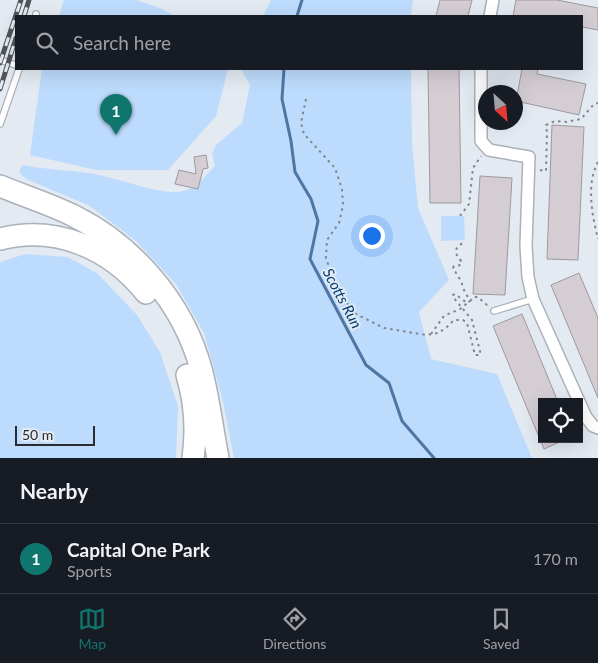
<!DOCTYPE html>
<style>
body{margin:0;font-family:Lato,sans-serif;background:#20242c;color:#f1f3f6}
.controls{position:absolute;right:15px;bottom:15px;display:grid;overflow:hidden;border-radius:0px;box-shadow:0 5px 20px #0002}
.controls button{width:45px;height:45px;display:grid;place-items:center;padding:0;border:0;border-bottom:1px solid #363941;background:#171b24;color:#f1f3f6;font:25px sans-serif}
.compass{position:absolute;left:478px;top:85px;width:45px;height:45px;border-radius:50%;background:#171b24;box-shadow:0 5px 20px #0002;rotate:154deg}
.scale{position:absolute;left:15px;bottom:12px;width:80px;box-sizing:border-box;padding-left:5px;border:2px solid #2a2c2f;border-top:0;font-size:14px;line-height:18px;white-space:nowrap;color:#2a2c2f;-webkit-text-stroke:4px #e3eaf2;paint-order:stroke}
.you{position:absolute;left:371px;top:235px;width:18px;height:18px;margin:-12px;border:4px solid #fff;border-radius:50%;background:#1a73e8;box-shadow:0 0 0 8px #1a73e833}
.badge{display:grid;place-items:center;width:32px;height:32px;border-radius:50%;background:#0f766e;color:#fff;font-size:16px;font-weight:700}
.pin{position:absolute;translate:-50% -41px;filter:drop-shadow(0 1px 2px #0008)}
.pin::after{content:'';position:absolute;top:26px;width:18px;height:15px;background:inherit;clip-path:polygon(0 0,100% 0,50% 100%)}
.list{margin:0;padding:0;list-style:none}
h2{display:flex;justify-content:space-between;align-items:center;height:65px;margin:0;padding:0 20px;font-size:21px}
h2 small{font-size:16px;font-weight:400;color:#9ea1a6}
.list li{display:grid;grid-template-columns:32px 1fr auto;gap:15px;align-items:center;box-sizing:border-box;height:70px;padding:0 20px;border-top:1px solid #363941}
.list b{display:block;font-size:19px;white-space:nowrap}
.list p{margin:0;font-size:16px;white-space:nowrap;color:#9ea1a6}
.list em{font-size:16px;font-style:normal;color:#9ea1a6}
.icon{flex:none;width:28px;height:28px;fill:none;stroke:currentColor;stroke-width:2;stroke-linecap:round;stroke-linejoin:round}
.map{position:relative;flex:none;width:598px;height:458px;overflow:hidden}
.search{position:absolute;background:#171b24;box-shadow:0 5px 20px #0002;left:15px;right:15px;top:15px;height:55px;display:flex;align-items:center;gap:12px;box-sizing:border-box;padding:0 18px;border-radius:0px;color:#9ea1a6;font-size:19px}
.sheet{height:135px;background:#171b24}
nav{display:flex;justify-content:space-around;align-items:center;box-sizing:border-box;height:70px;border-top:1px solid #363941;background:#171b24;font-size:14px;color:#9ea1a6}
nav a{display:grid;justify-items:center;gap:2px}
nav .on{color:#0f766e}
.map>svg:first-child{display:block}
.green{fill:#bddbfc}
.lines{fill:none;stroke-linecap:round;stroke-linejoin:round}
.stream{stroke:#4e76a2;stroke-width:3}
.building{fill:#d4cdd4;stroke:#9f989f}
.lane-casing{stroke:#aab1b8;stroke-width:8}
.street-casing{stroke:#aab1b8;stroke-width:14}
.highway-casing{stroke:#aab1b8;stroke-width:24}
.path{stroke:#82868c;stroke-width:2;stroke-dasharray:2.5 4;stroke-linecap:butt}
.lane{stroke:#fff;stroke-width:5.5}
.street{stroke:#fff;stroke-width:11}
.highway{stroke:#fff;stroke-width:21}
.rail-casing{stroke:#515458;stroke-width:5}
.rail{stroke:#e3eaf2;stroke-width:3;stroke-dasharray:9;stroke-linecap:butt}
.labels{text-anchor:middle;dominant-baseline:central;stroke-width:4;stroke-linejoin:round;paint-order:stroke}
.water-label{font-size:15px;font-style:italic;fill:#00417a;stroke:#e3eaf2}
</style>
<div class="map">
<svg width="598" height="458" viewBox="0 0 598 458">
<rect width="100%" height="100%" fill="#e3eaf2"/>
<g class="green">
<polygon points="64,0 136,0 160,8 175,16 59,16"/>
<polygon points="271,0 413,0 411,16 263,16"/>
<polygon points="42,69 228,69 216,116 168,170 96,170 30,155"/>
<path d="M 242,69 L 411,69 L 412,143 L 418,208 L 449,280 L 419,312 L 431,359 L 497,374 L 532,458 L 234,458 L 223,402 L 204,333 L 176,284 L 136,241 L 90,206 L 26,179 L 19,172 L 22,165 C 48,170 74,170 99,175 C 119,179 160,194 179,192 C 197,189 203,178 215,166 L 212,154 L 216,145 L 242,123 L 250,85 L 244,75 Z"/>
<polygon points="441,216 464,216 465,240 441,241"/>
<polygon points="25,254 68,257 98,274 137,315 160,352 178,406 176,458 0,458 0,262"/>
</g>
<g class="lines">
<g class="stream">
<polyline points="297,16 302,0"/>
<polyline points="284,69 282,99 291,141 295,172 311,199 318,221 310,259 366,365 389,383 402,421 434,458"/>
</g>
</g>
<g class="building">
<polygon points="440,0 472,0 468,16 436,16"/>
<polygon points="516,0 557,0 598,8 598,30 582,27 582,16 513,16"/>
<polygon points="428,69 459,69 461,203 430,203"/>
<polygon points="522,69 538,69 537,74 586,84 579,115 516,101"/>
<polygon points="552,125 584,127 578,260 547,259"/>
<polygon points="206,155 208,168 203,169 198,189 175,184 179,170 196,174 194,157"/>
<polygon points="480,176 512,178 505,295 473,294"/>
<polygon points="579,273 598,318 598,398 551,285"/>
<polygon points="522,314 558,402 542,402 542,439 566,439 544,449 493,326"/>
</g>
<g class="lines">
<defs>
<g id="lane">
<polyline points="36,16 36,14"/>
<polyline points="0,60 16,65"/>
<polyline points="0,124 19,69"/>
<polyline points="494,311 533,299"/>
</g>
<g id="street">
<polyline points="490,16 493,0"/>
<polyline points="481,69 481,141 489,150 529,157 526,246 528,277 533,299 586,417 593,426 598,428"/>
</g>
<g id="highway">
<path d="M 0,186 C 24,196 50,204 74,216 C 134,246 183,303 201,369 C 209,398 212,428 218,458"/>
<path d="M 0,239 C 56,225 110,248 146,293"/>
<path d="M 187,375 C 195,402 197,430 193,458"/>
</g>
</defs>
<use href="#lane" class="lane-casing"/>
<use href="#street" class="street-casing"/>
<use href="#highway" class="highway-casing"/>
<g class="path">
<path d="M 306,99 L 301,123 L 304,134 L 335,168 L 342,189 L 343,205 L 339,223 L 327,240 L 326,258 L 336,287 L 354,313 L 384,328 L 426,335 L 438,333 L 446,328 L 454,320 L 463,320 L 467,323 L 475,355 L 480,355 L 480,351 L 472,320 L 453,297 L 453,295 L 455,294 L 467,303 L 470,301 L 464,290 L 461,281 L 453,268 L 454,266 L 461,265 L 461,261 C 454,253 454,248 463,243 L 463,240"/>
<path d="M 598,162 C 586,184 592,215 598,239"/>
<polyline points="540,170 546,171 547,133 546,125 555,121 566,122 581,119 594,104 598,103"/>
<polyline points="460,216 469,204 473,168 481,156"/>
<polyline points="470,301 474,297 478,297 488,306"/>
<polyline points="431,334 444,316 462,308 467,303"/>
</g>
<use href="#lane" class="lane"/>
<use href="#street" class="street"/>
<use href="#highway" class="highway"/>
<defs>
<g id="rail">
<polyline points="24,16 29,0"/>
<polyline points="0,63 21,0"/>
<polyline points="0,89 16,38"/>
</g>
</defs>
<use href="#rail" class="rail-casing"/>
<use href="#rail" class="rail"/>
</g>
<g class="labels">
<g class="water-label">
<text transform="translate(343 298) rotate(62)">Scotts Run</text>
</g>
</g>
</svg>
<div class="controls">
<button><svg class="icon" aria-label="locate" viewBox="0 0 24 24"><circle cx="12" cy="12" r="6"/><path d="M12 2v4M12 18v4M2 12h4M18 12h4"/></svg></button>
</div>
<svg class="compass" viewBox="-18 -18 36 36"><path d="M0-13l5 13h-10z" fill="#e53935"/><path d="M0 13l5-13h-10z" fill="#9ea1a6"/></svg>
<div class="scale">50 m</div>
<div class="you"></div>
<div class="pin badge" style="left:116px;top:135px">1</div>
<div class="search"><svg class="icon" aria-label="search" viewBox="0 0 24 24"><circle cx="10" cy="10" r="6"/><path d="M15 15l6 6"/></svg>Search here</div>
</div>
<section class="sheet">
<h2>Nearby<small></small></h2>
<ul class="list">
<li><span class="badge">1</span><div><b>Capital One Park</b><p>Sports</p></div><em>170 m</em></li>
</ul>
</section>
<nav>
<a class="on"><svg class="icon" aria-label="map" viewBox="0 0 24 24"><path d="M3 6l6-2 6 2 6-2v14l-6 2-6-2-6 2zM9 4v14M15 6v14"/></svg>Map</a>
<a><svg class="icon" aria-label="directions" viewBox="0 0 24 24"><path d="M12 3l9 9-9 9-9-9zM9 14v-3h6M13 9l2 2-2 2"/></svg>Directions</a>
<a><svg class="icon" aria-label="saved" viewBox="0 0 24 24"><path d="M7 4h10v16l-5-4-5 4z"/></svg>Saved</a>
</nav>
